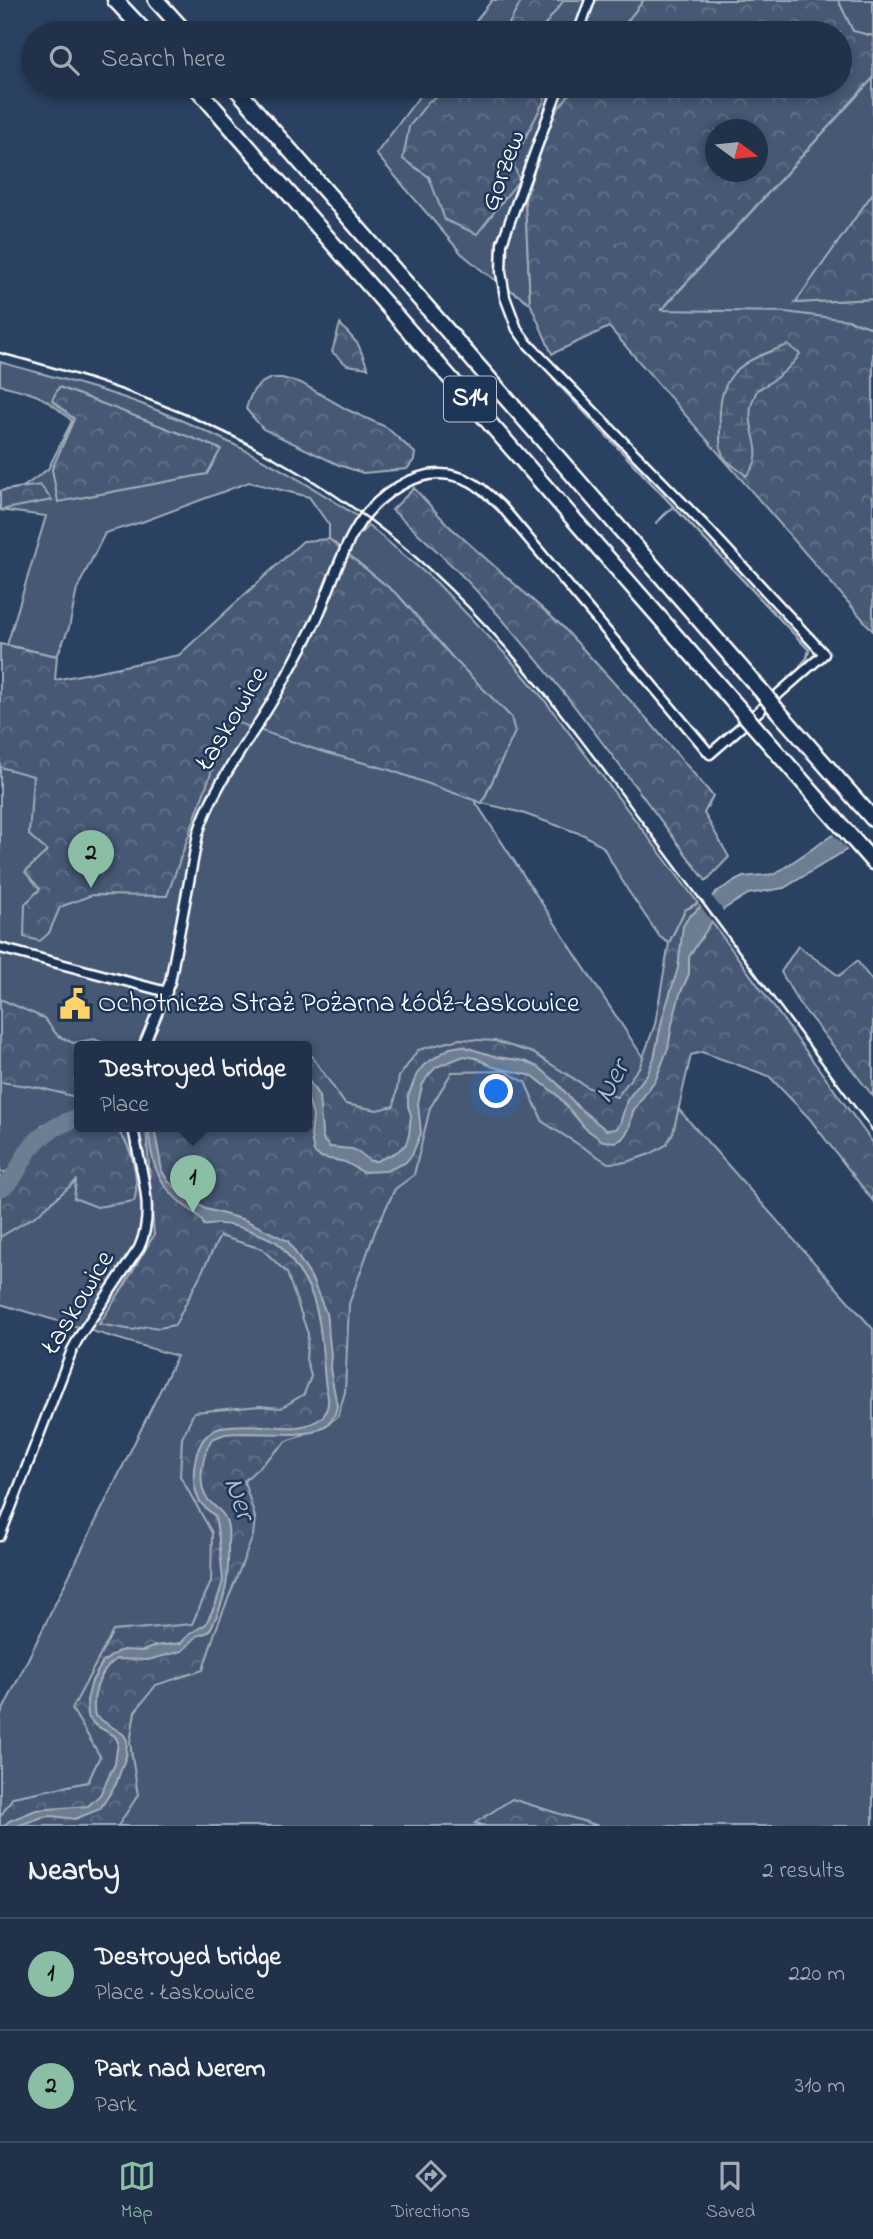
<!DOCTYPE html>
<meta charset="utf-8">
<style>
body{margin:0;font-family:"Indie Flower",sans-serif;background:#2d3d53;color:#f1f3f6}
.compass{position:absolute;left:705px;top:119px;width:63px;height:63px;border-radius:50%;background:#203149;box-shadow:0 4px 10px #0003;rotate:105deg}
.you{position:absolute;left:497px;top:1092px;width:24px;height:24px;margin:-18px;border:5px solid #fff;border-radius:50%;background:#1a73e8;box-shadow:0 0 0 10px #1a73e833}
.badge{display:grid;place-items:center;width:46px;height:46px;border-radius:50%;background:#8abfa5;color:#111;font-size:23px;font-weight:700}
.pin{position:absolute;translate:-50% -58px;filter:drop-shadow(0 2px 4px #0008)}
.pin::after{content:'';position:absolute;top:37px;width:24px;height:21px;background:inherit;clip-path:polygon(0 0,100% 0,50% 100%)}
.popup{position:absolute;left:74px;top:1041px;width:238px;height:91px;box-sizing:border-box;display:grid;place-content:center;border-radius:7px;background:#203149;filter:drop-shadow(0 2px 5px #0005);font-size:23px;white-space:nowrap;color:#a2a9b4}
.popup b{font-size:26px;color:#f1f3f6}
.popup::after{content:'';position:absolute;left:50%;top:100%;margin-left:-14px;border:14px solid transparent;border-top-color:#203149}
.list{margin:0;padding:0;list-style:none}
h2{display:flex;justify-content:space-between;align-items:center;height:91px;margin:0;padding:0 28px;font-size:30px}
h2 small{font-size:23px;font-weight:400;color:#a2a9b4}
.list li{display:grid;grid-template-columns:46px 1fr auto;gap:21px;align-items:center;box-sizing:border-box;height:112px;padding:0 28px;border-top:2px solid #3d4c61}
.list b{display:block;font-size:26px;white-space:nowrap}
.list p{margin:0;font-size:23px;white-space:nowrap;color:#a2a9b4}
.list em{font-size:23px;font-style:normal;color:#a2a9b4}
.icon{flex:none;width:38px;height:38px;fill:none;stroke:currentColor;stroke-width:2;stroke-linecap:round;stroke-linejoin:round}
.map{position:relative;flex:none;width:873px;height:1826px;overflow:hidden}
.search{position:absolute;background:#203149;box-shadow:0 4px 10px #0003;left:21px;right:21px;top:21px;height:77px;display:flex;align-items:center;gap:18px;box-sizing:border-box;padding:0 24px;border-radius:38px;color:#a2a9b4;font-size:26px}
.sheet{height:315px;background:#203149}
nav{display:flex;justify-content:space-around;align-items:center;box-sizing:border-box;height:98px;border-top:2px solid #3d4c61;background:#203149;font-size:19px;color:#a2a9b4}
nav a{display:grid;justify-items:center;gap:4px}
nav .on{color:#8abfa5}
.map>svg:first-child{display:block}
.green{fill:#465975;stroke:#a2acba;stroke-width:2;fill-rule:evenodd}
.forest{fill:url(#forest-crowns);stroke:#a2acba;stroke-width:2;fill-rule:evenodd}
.wetland{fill:url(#wetland-marsh);stroke:#a2acba;stroke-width:2}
.water{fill:#6d7d92;stroke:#a7b1be;stroke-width:2}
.pier{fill:#2a4161}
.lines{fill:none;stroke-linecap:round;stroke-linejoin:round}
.stream{stroke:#a7b1be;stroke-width:2.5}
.river{stroke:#6d7d92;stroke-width:18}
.minor-casing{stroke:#fff;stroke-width:13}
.motorway-casing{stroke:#fff;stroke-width:19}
.minor{stroke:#1d3557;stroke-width:8}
.motorway{stroke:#1d3557;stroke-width:14}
.rail{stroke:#fff;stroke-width:2.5}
.motorway-bridge-casing{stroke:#fff;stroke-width:19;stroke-linecap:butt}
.motorway-bridge{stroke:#1d3557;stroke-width:14}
.labels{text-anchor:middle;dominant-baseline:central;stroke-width:5;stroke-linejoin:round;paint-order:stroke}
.shield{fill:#1d3557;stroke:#bbc2cd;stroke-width:2}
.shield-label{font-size:26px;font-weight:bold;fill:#fff}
.street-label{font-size:28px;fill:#fff;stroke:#1d3557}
.poi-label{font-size:28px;fill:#fff;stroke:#1d3557;text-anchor:start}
.water-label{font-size:30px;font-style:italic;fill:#b6bec8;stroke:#1d3557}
</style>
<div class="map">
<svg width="873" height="1826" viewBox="0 0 873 1826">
<defs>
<pattern id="forest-crowns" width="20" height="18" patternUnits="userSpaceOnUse" patternTransform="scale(1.75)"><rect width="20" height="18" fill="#465975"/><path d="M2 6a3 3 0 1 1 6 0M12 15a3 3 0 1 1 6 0" fill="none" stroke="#62728a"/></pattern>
<pattern id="wetland-marsh" width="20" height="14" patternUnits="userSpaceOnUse" patternTransform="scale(1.75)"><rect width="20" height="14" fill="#465975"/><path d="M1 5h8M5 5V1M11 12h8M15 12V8" fill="none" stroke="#62728a"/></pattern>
</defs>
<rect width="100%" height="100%" fill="#2a4161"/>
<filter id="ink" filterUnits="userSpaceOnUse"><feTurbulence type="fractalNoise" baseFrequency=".0143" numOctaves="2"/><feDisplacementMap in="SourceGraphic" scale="14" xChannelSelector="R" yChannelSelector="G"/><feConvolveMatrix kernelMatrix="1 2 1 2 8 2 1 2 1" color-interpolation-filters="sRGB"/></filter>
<g filter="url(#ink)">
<g class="green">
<polygon points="492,0 644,0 618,33 467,33"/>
<polygon points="838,0 873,0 873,36 853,31"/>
<polygon points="873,78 873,193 796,303 873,299 873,328 848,320 661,311"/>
<polygon points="427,86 576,86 550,119 525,199 530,303 485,273 461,253 376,154"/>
<path d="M 0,362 C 48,376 98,387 144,405 C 221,435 291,471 358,517 L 350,530 L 342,549 L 329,539 L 329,525 L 309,497 L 249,482 L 142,522 L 105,533 L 77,589 L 69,628 L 57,656 L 7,645 L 46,516 L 0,510 L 0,491 L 23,487 L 48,469 L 72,421 C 45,396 35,393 0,385 Z"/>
<polygon points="368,525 437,583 509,658 542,697 698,903 685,910 669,943 660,937 627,889 603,847 584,835 519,812 482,803 499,767 452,657 399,596 349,555 358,532 361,534"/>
<path d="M 307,636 L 463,783 L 673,1103 L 873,1329 L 873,1826 L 0,1826 L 0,1716 L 177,1356 L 0,1304 L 0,765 ZM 79,1047 L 307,1047 L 307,1127 L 79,1127 Z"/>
</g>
<g class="forest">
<polygon points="522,0 564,0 541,30 541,33 504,33"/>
<path d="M 644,0 L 838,0 L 853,31 L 873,36 L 873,78 L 661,310 L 785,312 L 848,320 L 873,328 L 873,631 L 609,327 L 552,354 L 530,303 L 525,200 L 550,119 L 576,86 L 840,86 L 840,33 L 618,33 ZM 716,130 L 758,130 L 758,172 L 716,172 Z"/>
<polygon points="460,86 548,86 544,101 513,162 519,180 477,234 445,220 429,177 403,159 409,127 429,101"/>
<polygon points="873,193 873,299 795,303"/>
<polygon points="340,324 358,344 368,368 347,365 332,352"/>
<path d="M 272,378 L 282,378 L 301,383 L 348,410 L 386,427 L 415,453 L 414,460 L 407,469 L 363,473 L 339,465 L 263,429 L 246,409 C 251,392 255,384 272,378 Z"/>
<polygon points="59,387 221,449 207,474 58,502 52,469 74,419 52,400"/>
<polygon points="40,485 52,500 0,510 0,491"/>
<path d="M 414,488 L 448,525 L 562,626 L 648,720 L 713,796 L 704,813 L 729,857 L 706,881 C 634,786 565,687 484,599 C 455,567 424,538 392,510 Z"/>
<polygon points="329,539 399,596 452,657 511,717 515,732 482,803 387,769 323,752 230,720 167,896 92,895 60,907 49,933 40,941 24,937 25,904 40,889 25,872 47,851 29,835 33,776 0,767 0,644 57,656 55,680 179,655 303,541"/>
<polygon points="698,903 873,1143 873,1201 809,1118 769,1076 702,1052 691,1055 673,1133 666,1145 650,1154 627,1162 608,1163 543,1122 525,1082 505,1071 452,1072 430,1108 414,1175 395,1189 376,1229 349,1304 345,1392 338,1416 327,1425 287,1441 244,1481 255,1517 253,1536 215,1632 203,1670 156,1685 135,1712 130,1743 138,1795 118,1826 0,1826 0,1817 13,1797 88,1782 100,1756 72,1709 113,1631 192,1624 211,1582 212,1533 180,1476 182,1438 194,1412 260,1406 281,1408 304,1394 311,1376 306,1359 308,1334 287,1273 262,1249 220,1236 175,1325 159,1328 147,1326 133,1330 99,1324 124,1286 154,1235 146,1127 307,1127 307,1049 345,1104 377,1110 394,1106 399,1077 418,1050 459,1039 495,1041 533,1053 589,1088 617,1097 640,1066 655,1024 669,943 685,910"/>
<polygon points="798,946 839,976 857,961 873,982 873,1096 798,1002 781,972"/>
<polygon points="0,999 44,1018 58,1036 73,1043 94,1039 114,1047 79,1047 79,1098 41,1088 0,1082"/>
<path d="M 79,1109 L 79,1127 C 89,1127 104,1125 113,1129 C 131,1136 141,1184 134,1201 L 97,1207 L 74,1198 L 76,1181 L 37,1215 L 0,1237 L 0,1172 L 6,1172 L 15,1165 L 23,1149 L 42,1125 Z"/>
<polygon points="512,1799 599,1826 486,1826 475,1823"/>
</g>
<path class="wetland" d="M 788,345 L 800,354 C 788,371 774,381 757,390 C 755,396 752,401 751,407 C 746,433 769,453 746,476 C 740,470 731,465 725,459 C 719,452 720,437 720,428 C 717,372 740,362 788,345 Z"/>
<g class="water">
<polygon points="873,814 851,847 784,888 748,894 724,909 711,923 689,957 689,974 680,994 672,1024 668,1048 656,1079 633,1111 629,1129 622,1139 616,1142 603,1141 586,1129 557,1095 533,1076 493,1067 476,1058 464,1056 436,1067 427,1077 422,1086 418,1103 421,1133 412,1155 405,1163 386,1171 363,1172 345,1162 320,1157 314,1152 311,1136 313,1116 307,1096 307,1078 319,1096 322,1133 324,1141 330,1147 352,1149 359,1152 370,1161 377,1161 397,1152 406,1144 409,1135 411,1115 408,1106 408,1096 417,1074 424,1065 450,1048 462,1046 497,1057 525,1061 540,1068 558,1084 578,1107 606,1130 616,1129 620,1124 627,1100 648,1073 654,1058 663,1016 678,968 683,926 688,918 718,891 733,882 743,877 775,874 831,836"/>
<path d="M 148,1127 L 154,1127 L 162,1171 L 168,1181 L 185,1196 L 206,1209 L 245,1220 L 288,1241 L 311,1277 L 326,1313 L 331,1354 L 330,1369 L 337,1405 L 335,1414 L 327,1425 L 313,1432 L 295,1434 L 237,1433 L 225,1434 L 212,1439 C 203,1453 197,1482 206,1497 C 214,1509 224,1508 228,1527 C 229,1534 228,1542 228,1549 C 229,1583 225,1601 209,1632 L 197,1636 L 182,1651 L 148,1660 L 116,1659 C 99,1672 91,1696 95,1716 L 123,1734 L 127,1740 L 126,1756 L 116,1784 L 100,1809 L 75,1819 L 52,1816 L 43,1817 L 17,1826 L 4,1826 L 9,1821 L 36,1810 L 88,1806 L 100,1795 L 115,1764 L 118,1742 L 115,1736 L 95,1725 L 88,1717 L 87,1700 L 92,1681 L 103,1662 L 117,1652 L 123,1650 L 143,1651 L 155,1646 L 181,1643 L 191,1633 L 206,1624 L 216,1603 L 223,1581 L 219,1539 L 215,1516 C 209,1511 203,1507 199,1500 C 188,1477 194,1436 220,1427 C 234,1425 250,1425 264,1426 C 286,1427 304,1431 323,1417 C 326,1412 328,1407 328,1402 C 329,1394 325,1388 325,1380 C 322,1351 322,1318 310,1290 C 307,1282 282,1245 276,1242 C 262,1234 235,1224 220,1224 C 214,1223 211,1226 204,1225 C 200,1214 189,1210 181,1203 C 155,1180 151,1160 148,1127 Z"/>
</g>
<g class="pier">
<polygon points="873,811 873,839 849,852 831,832"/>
<polygon points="709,893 725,913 714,924 698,903"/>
</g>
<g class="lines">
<g class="stream">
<polyline points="553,379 809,650 807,658 800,666"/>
<polyline points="656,523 673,507"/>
</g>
<path class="river" d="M 0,1188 C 17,1182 21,1157 33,1145 C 46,1130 61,1124 79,1117"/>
<defs>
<g id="minor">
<polyline points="578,33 590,0"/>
<polyline points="0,948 167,992"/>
<path d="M 143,1047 L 170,982 L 198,834 C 213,783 255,734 281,686 C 293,663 307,640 318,616 C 330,588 339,558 354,532 C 373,498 417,464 459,477 C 477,482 489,495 502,507 L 710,754 L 824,654 L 708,529 L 527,343 L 517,329 L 505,297 L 501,272 L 502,243 L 559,86"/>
<path d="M 0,1536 L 72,1350 L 79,1337 L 139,1248 C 157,1209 139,1167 133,1127"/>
</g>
<g id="motorway">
<polyline points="115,0 146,33"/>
<polyline points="156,0 186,33"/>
<polyline points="195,86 743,713"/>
<polyline points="234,86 764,694"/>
<polyline points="776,709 873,819"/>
<polyline points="755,727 873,862"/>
</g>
</defs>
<use href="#minor" class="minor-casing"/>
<use href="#motorway" class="motorway-casing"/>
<use href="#minor" class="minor"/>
<use href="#motorway" class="motorway"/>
<path class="rail" d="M 0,353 C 128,386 243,430 352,507 C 476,594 560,711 649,831 C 724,931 798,1031 873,1131"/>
<defs>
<g id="motorway-bridge">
<polyline points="764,694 776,709"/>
<polyline points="743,713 755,727"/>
</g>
</defs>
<use href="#motorway-bridge" class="motorway-bridge-casing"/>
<use href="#motorway-bridge" class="motorway-bridge"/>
</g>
</g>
<defs>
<symbol id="civic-bare" viewBox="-9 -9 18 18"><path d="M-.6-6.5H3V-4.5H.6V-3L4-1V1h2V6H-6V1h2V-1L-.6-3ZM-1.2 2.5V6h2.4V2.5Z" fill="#ffd166" stroke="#1d3557" stroke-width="2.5" paint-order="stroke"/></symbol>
</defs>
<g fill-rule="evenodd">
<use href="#civic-bare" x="53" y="982" width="44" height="44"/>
</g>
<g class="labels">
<rect class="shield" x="444" y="376.5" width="52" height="45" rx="5"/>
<g class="shield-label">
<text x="470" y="399">S14</text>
</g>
<g class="street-label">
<text transform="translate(504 171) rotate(-70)">Gorzew</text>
<text transform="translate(233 719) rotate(-59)">Łaskowice</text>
<text transform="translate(79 1303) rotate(-59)">Łaskowice</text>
</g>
<g class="poi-label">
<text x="98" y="1004">Ochotnicza Straż Pożarna Łódź-Łaskowice</text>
</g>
<g class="water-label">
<text transform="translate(613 1082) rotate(-61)">Ner</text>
<text transform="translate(238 1499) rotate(71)">Ner</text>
</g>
</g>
</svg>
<svg class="compass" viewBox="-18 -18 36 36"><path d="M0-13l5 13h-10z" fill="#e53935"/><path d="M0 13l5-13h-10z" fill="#a2a9b4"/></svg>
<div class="you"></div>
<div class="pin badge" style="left:193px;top:1213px">1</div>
<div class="popup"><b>Destroyed bridge</b>Place</div>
<div class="pin badge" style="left:91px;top:888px">2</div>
<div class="search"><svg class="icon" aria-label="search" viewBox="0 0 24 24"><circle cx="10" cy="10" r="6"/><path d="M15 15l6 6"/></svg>Search here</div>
</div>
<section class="sheet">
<h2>Nearby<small>2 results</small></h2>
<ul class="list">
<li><span class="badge">1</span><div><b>Destroyed bridge</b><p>Place · Łaskowice</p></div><em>220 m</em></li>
<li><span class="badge">2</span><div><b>Park nad Nerem</b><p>Park</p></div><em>310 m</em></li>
</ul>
</section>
<nav>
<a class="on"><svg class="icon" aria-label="map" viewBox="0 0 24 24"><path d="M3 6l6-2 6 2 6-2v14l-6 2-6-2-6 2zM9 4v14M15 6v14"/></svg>Map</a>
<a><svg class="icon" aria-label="directions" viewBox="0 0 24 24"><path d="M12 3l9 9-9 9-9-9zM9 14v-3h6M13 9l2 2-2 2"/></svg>Directions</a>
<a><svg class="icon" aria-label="saved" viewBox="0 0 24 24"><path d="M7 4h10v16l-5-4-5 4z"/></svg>Saved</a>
</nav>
